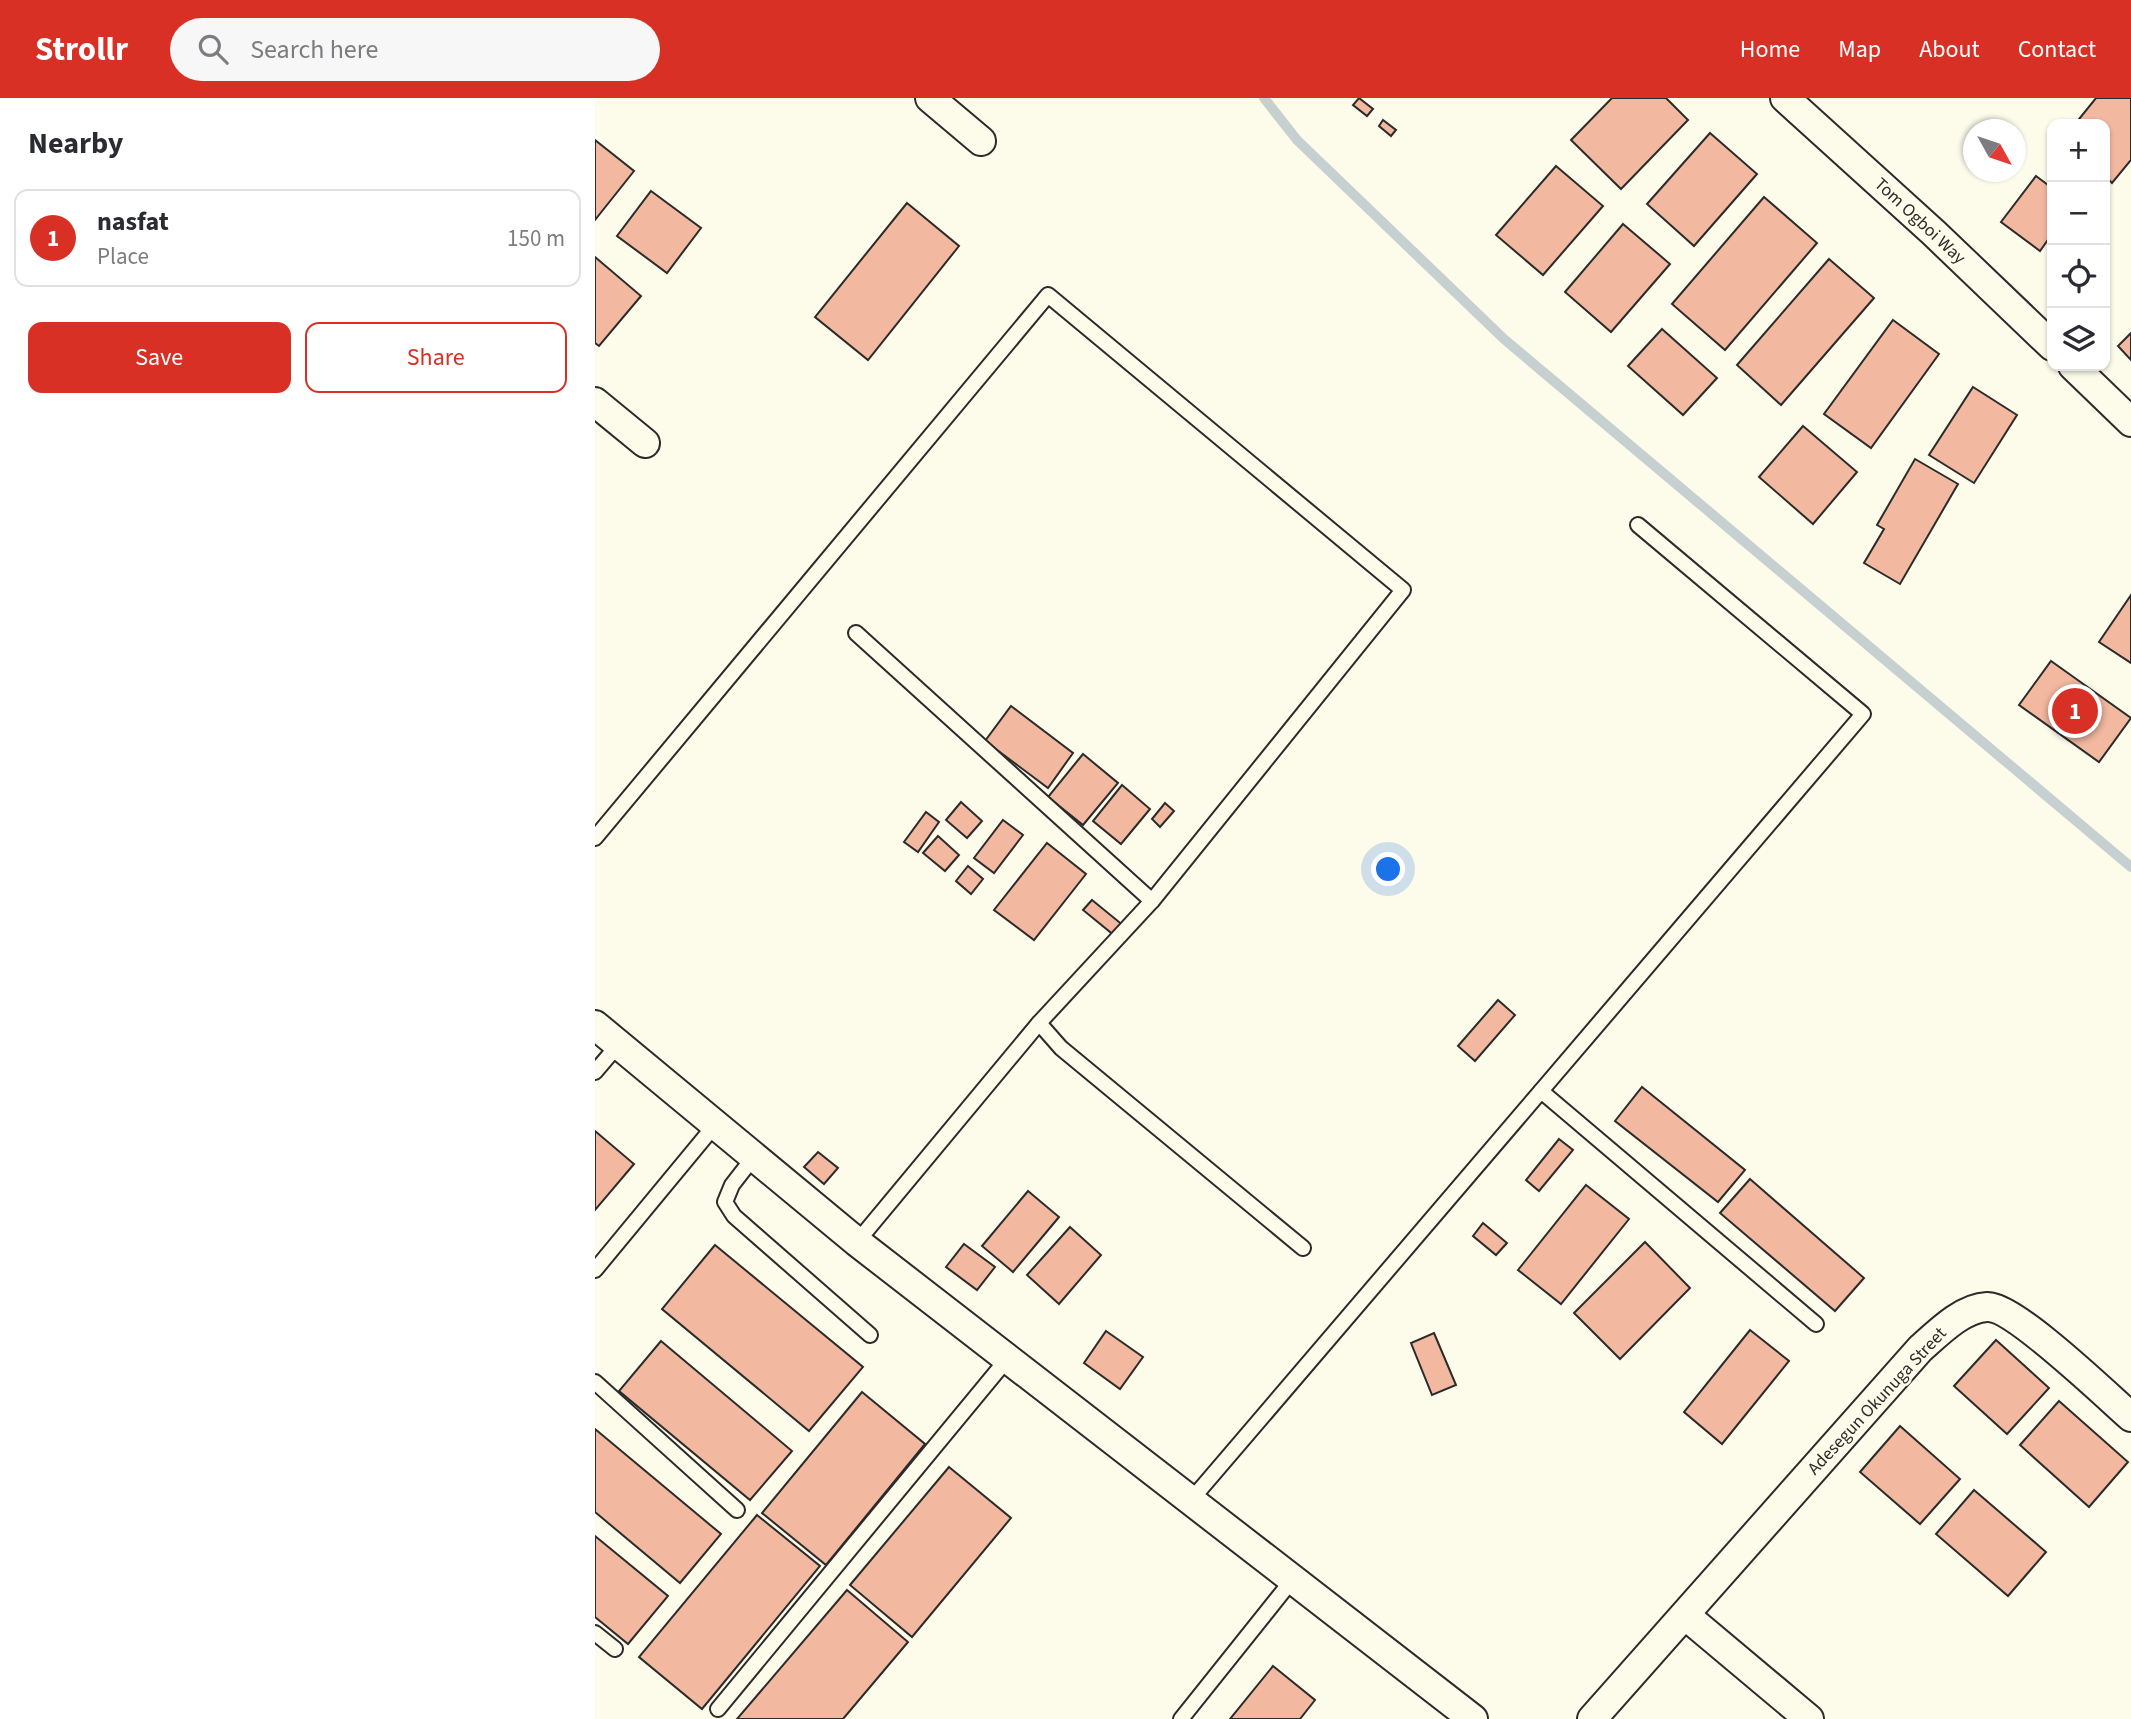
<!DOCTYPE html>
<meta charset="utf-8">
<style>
body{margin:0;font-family:"Source Sans 3",sans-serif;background:#f7f7f7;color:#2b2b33}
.controls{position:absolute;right:21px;top:21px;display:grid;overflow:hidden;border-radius:14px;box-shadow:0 2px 5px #0004}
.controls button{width:63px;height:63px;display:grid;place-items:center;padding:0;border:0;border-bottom:2px solid #e1e1e2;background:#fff;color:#2b2b33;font:35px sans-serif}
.compass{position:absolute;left:1368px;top:21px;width:63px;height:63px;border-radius:50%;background:#fff;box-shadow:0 2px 5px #0004;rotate:130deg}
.you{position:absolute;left:794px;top:772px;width:24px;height:24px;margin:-18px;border:5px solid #fff;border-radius:50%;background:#1a73e8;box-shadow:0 0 0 10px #1a73e833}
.badge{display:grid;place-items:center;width:46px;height:46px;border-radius:50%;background:#d93025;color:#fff;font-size:23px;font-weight:700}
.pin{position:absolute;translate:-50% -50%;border:4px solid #fff;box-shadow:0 2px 7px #0006}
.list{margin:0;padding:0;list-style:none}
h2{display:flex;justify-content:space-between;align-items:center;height:91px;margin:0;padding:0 28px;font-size:30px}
h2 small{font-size:23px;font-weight:400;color:#7c7c81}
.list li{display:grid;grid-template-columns:46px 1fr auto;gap:21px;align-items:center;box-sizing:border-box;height:98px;margin:0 14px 14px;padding:0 14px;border:2px solid #e1e1e2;border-radius:14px}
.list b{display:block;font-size:26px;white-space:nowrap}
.list p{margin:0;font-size:23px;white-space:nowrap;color:#7c7c81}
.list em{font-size:23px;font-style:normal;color:#7c7c81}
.actions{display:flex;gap:14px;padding:21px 28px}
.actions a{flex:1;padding:16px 0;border:2px solid #d93025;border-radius:14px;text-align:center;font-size:24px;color:#d93025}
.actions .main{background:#d93025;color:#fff}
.icon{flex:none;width:38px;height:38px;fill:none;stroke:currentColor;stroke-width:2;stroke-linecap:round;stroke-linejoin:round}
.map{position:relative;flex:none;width:1536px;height:1621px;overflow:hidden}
header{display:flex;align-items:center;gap:42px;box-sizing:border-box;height:98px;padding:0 35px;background:#d93025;color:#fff}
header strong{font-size:33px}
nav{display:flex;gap:38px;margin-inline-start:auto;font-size:24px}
.search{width:490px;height:63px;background:#f7f7f7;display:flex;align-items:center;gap:18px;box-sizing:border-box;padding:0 24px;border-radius:38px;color:#7c7c81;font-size:26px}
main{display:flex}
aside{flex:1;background:#fff}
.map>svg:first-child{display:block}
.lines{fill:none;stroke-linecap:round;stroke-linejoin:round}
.stream{stroke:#c7d0d0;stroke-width:10}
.building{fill:#f2b8a0;stroke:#2b2b2b;stroke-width:2}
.service-casing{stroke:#2b2b2b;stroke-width:18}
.minor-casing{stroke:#2b2b2b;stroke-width:32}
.service{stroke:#fdfbea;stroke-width:14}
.minor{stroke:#fdfbea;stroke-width:28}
.labels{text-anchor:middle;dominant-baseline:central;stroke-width:5;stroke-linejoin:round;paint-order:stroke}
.street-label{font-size:18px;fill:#2b2b2b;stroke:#fdfbea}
</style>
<header>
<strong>Strollr</strong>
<div class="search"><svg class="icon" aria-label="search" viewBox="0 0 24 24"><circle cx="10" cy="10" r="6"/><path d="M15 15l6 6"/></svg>Search here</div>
<nav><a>Home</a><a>Map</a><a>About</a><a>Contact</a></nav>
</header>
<main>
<aside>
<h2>Nearby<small></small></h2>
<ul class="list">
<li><span class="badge">1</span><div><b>nasfat</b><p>Place</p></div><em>150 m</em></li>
</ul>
<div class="actions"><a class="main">Save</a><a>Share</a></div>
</aside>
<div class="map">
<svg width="1536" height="1621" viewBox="0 0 1536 1621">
<rect width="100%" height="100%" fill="#fdfbea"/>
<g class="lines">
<polyline class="stream" points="669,0 702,42 909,241 1536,769"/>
</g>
<g class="building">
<polygon points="764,0 778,11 772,18 758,7"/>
<polygon points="1017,0 1071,0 1093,22 1026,91 976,42"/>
<polygon points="1501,0 1536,0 1536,62 1517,85 1510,78 1510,26 1480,26"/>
<polygon points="788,22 801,32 796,38 784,28"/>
<polygon points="1115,35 1162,76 1099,148 1052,106"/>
<polygon points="0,42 39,73 0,122"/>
<polygon points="961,68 1008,108 948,177 901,137"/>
<polygon points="1441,78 1457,90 1457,136 1445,153 1406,124"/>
<polygon points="56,93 106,130 72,175 22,138"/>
<polygon points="1169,99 1222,145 1130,252 1077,206"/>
<polygon points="312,105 364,148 273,262 220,219"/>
<polygon points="1028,126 1075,166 1016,234 970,194"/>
<polygon points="0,159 46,198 4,248 0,245"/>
<polygon points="1234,161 1279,200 1186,307 1142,267"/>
<polygon points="1298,222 1344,256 1276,350 1229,316"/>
<polygon points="1067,231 1122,280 1088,317 1033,268"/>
<polygon points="1536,235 1536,262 1523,248"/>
<polygon points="1378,289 1422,317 1379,385 1334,357"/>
<polygon points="1208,328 1262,374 1218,426 1164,379"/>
<polygon points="1320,361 1363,386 1305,486 1269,465 1289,431 1282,427"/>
<polygon points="1536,497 1536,565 1504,544"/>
<polygon points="1456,563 1536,620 1504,664 1424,607"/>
<polygon points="416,608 478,655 453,690 390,643"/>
<polygon points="488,656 523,685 488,727 453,699"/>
<polygon points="527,687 555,711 526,746 498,723"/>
<polygon points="366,704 387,723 372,740 351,722"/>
<polygon points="570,705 579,713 565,729 557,721"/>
<polygon points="331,714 344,724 323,754 309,744"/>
<polygon points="408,722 428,737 399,775 379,760"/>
<polygon points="343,738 364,757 350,773 328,755"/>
<polygon points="452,745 491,776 439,842 399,812"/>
<polygon points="373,768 388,781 376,796 361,783"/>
<polygon points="497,802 529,828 520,838 488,812"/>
<polygon points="903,902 920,917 880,963 863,948"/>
<polygon points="1047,989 1150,1072 1123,1104 1020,1023"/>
<polygon points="0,1033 39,1066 0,1112"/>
<polygon points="964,1041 978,1052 944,1093 931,1082"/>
<polygon points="223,1054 243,1070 229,1086 209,1069"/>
<polygon points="1155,1081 1269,1180 1240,1213 1125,1115"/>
<polygon points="991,1087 1034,1121 966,1206 923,1172"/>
<polygon points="433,1093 464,1119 418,1174 387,1148"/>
<polygon points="888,1125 912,1145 901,1157 878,1138"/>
<polygon points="475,1129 506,1157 464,1206 432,1177"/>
<polygon points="1050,1144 1095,1190 1025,1261 979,1215"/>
<polygon points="369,1146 400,1169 382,1192 351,1169"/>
<polygon points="120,1147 268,1269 214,1333 67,1211"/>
<polygon points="1155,1232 1194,1263 1127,1346 1089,1314"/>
<polygon points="511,1233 548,1259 525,1291 489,1265"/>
<polygon points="839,1235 861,1287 837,1297 816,1245"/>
<polygon points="1401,1242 1454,1290 1412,1336 1359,1288"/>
<polygon points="66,1243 197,1353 155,1402 24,1293"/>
<polygon points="267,1294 330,1346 231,1467 167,1415"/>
<polygon points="1464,1303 1533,1364 1494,1409 1425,1347"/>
<polygon points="1305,1328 1365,1381 1325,1426 1265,1374"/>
<polygon points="0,1331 126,1436 85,1485 0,1414"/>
<polygon points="354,1369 416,1420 317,1539 255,1487"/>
<polygon points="1379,1392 1451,1454 1413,1498 1341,1436"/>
<polygon points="162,1417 225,1468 107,1611 44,1559"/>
<polygon points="0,1438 73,1498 33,1546 0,1519"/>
<polygon points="252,1492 313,1544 248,1621 142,1621"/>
<polygon points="678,1568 720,1602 705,1621 635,1621"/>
</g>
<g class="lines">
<defs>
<g id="service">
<polyline points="261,535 557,803"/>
<polyline points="0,740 453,197 808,492 557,803 444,925 262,1144"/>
<polyline points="444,925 466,950 708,1150"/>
<polyline points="0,974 23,947"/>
<polyline points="946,993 1268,616 1043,427"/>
<polyline points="158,1060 137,1087 130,1104 139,1118 275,1237"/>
<polyline points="0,1172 120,1027"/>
<polyline points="0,1284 142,1412"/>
<polyline points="597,1401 946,993 1221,1226"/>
<polyline points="0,1535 20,1551"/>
<polyline points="123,1611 413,1260"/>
<polyline points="586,1621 698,1481"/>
</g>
<g id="minor">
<polyline points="335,0 386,43"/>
<polyline points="1190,0 1339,135 1457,248"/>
<polyline points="1478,268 1536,324"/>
<polyline points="0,304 50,345"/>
<polyline points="0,927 262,1144 878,1621"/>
<polyline points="1090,1517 1214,1621"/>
<path d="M 997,1621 L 1325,1251 C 1342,1236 1367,1210 1392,1209 C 1419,1208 1512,1298 1536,1319"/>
</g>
</defs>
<use href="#service" class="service-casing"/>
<use href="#minor" class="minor-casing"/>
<use href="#service" class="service"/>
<use href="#minor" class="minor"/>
</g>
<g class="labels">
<g class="street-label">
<text transform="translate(1325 123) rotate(43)">Tom Ogboi Way</text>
<text transform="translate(1282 1303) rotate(-47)">Adesegun Okunuga Street</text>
</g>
</g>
</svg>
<div class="controls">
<button>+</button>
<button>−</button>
<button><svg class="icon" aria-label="locate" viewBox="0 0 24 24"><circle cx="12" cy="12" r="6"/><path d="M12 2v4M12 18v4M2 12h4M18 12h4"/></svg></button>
<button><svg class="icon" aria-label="layers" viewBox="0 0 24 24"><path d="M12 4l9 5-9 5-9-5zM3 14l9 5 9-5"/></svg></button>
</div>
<svg class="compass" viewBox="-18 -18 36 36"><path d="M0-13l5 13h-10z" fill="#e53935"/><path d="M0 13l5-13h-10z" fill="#7c7c81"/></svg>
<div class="you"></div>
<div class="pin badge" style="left:1480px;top:613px">1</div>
</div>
</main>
